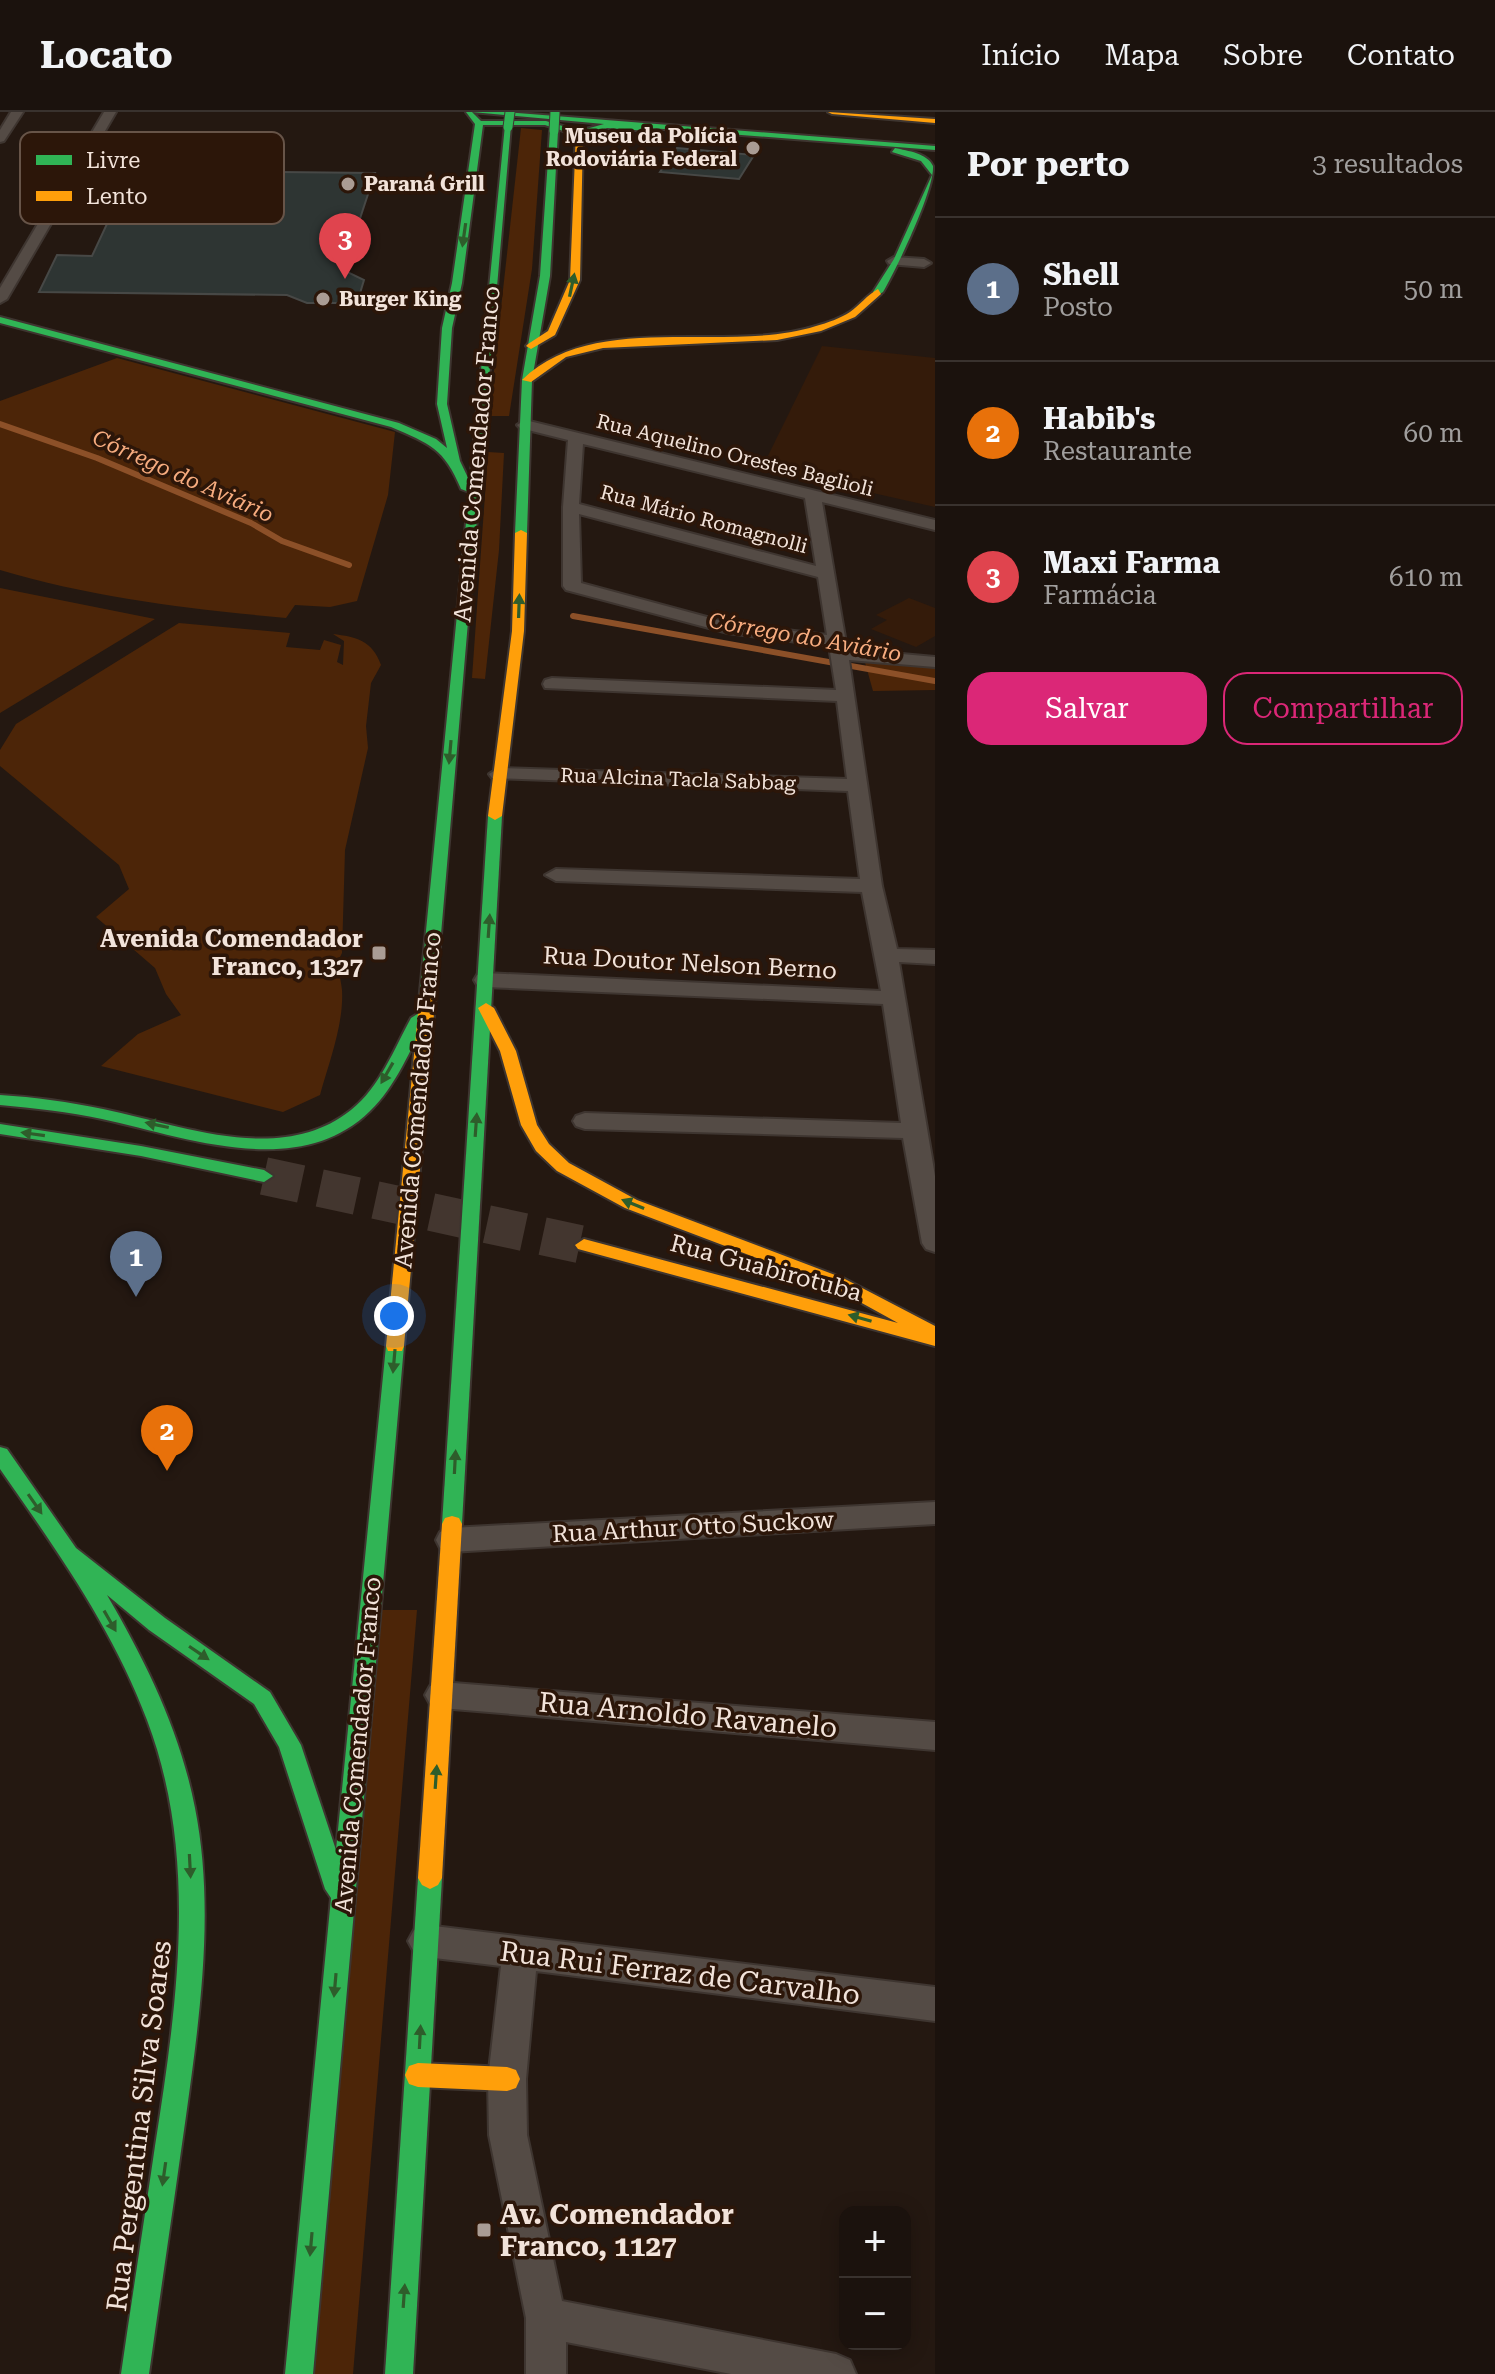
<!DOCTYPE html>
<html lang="pt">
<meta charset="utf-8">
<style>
body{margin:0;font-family:"Roboto Serif",serif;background:#241b16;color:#f1f3f6}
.controls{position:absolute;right:24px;bottom:24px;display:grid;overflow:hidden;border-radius:16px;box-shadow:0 4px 20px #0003}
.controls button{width:72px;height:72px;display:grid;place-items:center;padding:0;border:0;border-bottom:2px solid #39322e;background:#1b120d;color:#f1f3f6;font:40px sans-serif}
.you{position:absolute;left:394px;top:1204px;width:28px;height:28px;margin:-20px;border:6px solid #fff;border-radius:50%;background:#1a73e8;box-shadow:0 0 0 12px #1a73e833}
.badge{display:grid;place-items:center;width:52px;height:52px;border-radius:50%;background:#db2777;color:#fff;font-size:26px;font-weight:700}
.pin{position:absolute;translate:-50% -66px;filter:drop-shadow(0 2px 4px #0008)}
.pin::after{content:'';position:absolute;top:42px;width:28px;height:24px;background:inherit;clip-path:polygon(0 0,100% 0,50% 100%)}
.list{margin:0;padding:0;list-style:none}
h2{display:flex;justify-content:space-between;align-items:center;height:104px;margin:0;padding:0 32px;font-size:34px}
h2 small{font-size:26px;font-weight:400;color:#a09e9d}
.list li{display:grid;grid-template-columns:52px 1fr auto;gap:24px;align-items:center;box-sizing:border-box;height:144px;padding:0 32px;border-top:2px solid #39322e}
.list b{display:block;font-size:30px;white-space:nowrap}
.list p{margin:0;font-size:26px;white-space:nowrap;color:#a09e9d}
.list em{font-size:26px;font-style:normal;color:#a09e9d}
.actions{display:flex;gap:16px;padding:24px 32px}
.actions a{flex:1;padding:18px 0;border:2px solid #db2777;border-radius:24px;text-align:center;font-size:28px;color:#db2777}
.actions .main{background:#db2777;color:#fff}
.map{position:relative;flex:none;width:935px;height:2262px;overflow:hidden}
header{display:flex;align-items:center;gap:48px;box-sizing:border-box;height:112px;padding:0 40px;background:#1b120d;border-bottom:2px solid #39322e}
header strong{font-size:38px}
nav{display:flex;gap:44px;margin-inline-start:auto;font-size:28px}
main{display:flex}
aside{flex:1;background:#1b120d}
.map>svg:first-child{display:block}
.built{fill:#341b0a}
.green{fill:#4c2508}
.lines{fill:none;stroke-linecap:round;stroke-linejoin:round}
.stream{stroke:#8c5028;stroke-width:6}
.building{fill:#2e3533;stroke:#474846;stroke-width:2}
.secondary-tunnel{stroke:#43362f;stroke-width:38;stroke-dasharray:38 19;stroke-linecap:butt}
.street-casing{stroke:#3e3530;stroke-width:4}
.fast-casing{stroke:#3e3530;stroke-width:4}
.slow-casing{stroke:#3e3530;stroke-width:4}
.street{fill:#544b45;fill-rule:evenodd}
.fast{fill:#30b455;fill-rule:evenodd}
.slow{fill:#ff9f0a;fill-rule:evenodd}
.fast-bridge-casing{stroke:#3e3530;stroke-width:11;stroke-linecap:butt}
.fast-bridge{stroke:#30b455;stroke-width:9}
.oneway{fill:#2e5d2b}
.poi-dot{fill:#aa9c94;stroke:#2c1609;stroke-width:3}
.labels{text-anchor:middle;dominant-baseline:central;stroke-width:7;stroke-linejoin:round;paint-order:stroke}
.far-poi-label{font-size:20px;font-weight:bold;fill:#f2e3da;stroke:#2c1609;text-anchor:start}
.far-street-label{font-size:20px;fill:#f2e3da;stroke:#2c1609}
.far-water-label{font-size:22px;font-style:italic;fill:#f7ac7f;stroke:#2c1609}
.street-label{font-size:24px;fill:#f2e3da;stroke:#2c1609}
.poi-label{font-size:24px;font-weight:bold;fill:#f2e3da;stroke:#2c1609;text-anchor:end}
.near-street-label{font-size:28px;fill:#f2e3da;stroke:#2c1609}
.near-poi-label{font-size:28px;font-weight:bold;fill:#f2e3da;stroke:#2c1609;text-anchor:start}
.key{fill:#2c1609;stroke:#675448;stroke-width:2}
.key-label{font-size:22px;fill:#f2e3da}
</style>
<header>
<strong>Locato</strong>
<nav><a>Início</a><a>Mapa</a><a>Sobre</a><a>Contato</a></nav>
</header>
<main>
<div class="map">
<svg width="935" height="2262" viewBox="0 0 935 2262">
<rect width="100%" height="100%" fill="#241811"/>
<g class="built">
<polygon points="822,234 935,246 935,395 762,356"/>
<polygon points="909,486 935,496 935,524 916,535 871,517 887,508 876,503"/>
</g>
<g class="green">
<polygon points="521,16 542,18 532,157 509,304 489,304"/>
<path d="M 117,246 L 395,320 L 388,383 L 357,489 L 330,495 L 295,493 L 286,506 C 190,497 94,486 0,458 L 0,289 Z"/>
<polygon points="488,340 504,341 499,438 485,567 472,566"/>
<polygon points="0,476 155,507 0,601"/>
<path d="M 179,511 L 290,521 L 286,535 L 320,538 L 324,528 L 341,533 L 337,550 L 343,553 L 344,529 L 333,522 C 356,525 372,528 381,553 L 371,571 L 366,614 L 368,636 L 345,738 L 342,841 C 335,853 341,865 342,878 C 344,912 329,950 320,983 L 283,1000 L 101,954 L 138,922 L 181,903 L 166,882 L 155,856 L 96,805 L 129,777 L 119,753 L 0,654 L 0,638 L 16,612 Z"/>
<polygon points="864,547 935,556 935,578 873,579"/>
<polygon points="382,1498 417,1498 353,2262 310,2262"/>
</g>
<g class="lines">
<g class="stream">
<polyline points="0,312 97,346 251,411 282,429 349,453"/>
<polyline points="573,504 935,569"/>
</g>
</g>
<g class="building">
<polygon points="677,36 754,43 739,67 660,60"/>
<polygon points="104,58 375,61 343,158 364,168 357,191 307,191 287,183 39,180 57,143 92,144 121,82 92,82"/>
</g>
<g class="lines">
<polyline class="secondary-tunnel" points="264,1064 584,1133"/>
<defs>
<g id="street">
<polygon points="11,0 23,0 4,29 0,30 0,18"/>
<polygon points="104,0 116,0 7,187 0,191 0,176"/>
<polygon points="894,145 924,147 931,151 924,155 889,152 887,149"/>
<path d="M 525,308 L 935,408 L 935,418 L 822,390 L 847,537 L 935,545 L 935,555 L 849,548 L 882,774 L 897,837 L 935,838 L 935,852 L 899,850 L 935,1064 L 935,1140 L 926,1137 L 922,1131 L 903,1026 L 585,1017 L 576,1014 L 573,1009 L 576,1004 L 585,1001 L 901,1011 L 883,892 L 485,875 L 477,873 L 474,868 L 477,863 L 485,861 L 881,879 L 862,780 L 556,769 L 545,763 L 556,757 L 860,767 L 848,679 L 492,666 L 489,662 L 499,656 L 847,667 L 837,589 L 545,576 L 543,572 L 545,568 L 552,566 L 836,578 L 829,534 L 728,521 L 566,478 L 563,474 L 563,395 L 568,328 L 520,316 L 517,313 ZM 583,332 L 805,386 L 816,454 L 579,392 ZM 579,402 L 818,465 L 827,523 L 729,511 L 581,471 Z"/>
<polygon points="935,1390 935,1412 451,1440 440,1436 436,1428 440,1420 451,1416"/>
<polygon points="441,1570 935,1610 935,1638 441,1596 430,1592 425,1583 430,1574"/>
<polygon points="426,1813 935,1875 935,1909 536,1859 526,1967 527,2023 562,2189 836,2242 850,2248 856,2262 731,2262 566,2230 566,2262 526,2262 526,2206 489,2023 488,1967 501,1854 426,1845 414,1840 408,1829 414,1818"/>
</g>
<g id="fast">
<path d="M 466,0 L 472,0 L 481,9 L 546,9 L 579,19 L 604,12 L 472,0 L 505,0 L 935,34 L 935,38 L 651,16 L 648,19 L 607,16 L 579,24 L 545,13 L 511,13 L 436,880 L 428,885 L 420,880 L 469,380 L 461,377 C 444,336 430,332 391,315 L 0,211 L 0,205 L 399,311 L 436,327 L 447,336 L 437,292 L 442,216 L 452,171 L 475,12 ZM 483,13 L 505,13 L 470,370 L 460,349 L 447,292 L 452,216 L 462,171 Z"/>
<polygon points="554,17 558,19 550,164 532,268 527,421 521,424 515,421 522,268 540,164 550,19"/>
<path d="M 895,36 C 908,39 927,41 933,54 C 935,77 896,158 883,180 L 878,183 L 873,180 L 894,147 L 932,63 L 921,49 L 892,40 Z"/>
<polygon points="495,700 502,704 462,1412 459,1418 452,1420 445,1418 442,1412 488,704"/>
<path d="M 419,901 L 427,906 C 410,938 396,974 370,999 C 299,1069 185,1025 102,1007 C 69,1000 34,996 0,993 L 0,983 C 35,985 69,990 103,997 C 181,1013 281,1054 351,998 C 380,975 394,937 411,906 Z"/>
<polygon points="0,1012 141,1034 264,1058 273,1064 264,1070 141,1044 0,1022"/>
<path d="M 395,1227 L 402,1229 L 404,1234 L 313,2262 L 285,2262 L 331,1786 L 325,1777 L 279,1635 L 254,1592 L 149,1518 L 107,1483 C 146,1550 180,1619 195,1696 C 215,1797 200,1903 186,2004 C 174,2090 161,2176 149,2262 L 121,2262 C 132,2186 144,2110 155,2034 C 177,1893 199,1745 147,1608 C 113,1517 56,1437 0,1357 L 0,1335 L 7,1337 L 76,1436 L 165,1506 L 270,1580 L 301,1633 L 336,1738 L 386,1234 L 388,1229 Z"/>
<polygon points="430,1755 438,1759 442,1766 413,2262 385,2262 418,1766 422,1759"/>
</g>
<g id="slow">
<polygon points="828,0 935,7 935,11 832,2"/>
<polygon points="576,20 583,22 580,168 555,223 531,237 526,234 528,232 548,219 570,168"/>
<path d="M 878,177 L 881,182 L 855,205 L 821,219 L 777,228 L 603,236 L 566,245 L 531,270 L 522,268 C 595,197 725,243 816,214 C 827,211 841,206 850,200 C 860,193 867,183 878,177 Z"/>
<polygon points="521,418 527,421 524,519 502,704 495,708 488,704 512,519 515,421"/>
<polygon points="428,875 436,880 404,1234 402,1239 388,1239 386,1234 420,880"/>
<polygon points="486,891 494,896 516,939 537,1013 549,1032 569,1051 637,1088 843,1166 935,1214 935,1234 578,1137 575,1133 584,1127 898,1211 831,1174 625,1096 557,1059 536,1039 521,1013 500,939 478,896"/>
<polygon points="452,1404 459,1406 462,1412 442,1766 438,1773 430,1777 422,1773 418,1766 442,1412 445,1406"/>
<polygon points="418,1951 507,1955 516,1958 520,1967 516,1976 507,1979 418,1975 409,1972 405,1963 409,1954"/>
</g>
</defs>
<use href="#street" class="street-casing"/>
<use href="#fast" class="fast-casing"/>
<use href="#slow" class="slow-casing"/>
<use href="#street" class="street"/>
<use href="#fast" class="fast"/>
<use href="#slow" class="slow"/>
<defs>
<g id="fast-bridge">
<polyline points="508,15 510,0"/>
<polyline points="554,19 555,0"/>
</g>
</defs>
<use href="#fast-bridge" class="fast-bridge-casing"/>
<use href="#fast-bridge" class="fast-bridge"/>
</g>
<defs><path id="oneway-solid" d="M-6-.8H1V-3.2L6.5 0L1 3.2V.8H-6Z" transform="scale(2)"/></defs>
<g class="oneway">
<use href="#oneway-solid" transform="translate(464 123) rotate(98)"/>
<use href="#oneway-solid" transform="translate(572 173) rotate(-78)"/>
<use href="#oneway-solid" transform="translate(519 494) rotate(-88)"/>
<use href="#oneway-solid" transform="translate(450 640) rotate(95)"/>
<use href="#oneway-solid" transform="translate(489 814) rotate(-86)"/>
<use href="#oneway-solid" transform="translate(387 961) rotate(120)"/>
<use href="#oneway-solid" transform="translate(157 1013) rotate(-168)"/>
<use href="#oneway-solid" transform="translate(476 1013) rotate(-86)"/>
<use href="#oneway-solid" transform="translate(33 1022) rotate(-172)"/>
<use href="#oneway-solid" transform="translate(633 1092) rotate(-158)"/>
<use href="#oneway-solid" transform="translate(860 1206) rotate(-164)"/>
<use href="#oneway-solid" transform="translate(394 1249) rotate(95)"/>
<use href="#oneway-solid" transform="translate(455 1350) rotate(-87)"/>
<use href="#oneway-solid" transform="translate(35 1392) rotate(55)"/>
<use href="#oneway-solid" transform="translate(110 1509) rotate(60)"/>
<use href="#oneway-solid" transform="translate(199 1541) rotate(34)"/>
<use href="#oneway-solid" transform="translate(436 1665) rotate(-86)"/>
<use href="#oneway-solid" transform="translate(190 1754) rotate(87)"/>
<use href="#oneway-solid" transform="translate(335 1873) rotate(95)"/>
<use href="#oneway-solid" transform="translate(420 1925) rotate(-87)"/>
<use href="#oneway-solid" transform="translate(164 2062) rotate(98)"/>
<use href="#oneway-solid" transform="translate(311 2132) rotate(95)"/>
<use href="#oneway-solid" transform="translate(404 2184) rotate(-86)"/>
</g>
<g class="poi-dot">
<circle cx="753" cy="36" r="8"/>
<circle cx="348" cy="72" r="8"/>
<circle cx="323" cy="187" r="8"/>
<rect x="371" y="833" width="16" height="16" rx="4"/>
<rect x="476" y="2110" width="16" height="16" rx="4"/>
</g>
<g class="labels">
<g class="far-poi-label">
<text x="737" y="24" text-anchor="end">Museu da Polícia<tspan x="737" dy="23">Rodoviária Federal</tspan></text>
<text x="364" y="72">Paraná Grill</text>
<text x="339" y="187">Burger King</text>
</g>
<g class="far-street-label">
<text transform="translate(735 343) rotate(14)">Rua Aquelino Orestes Baglioli</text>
<text transform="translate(704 407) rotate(15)">Rua Mário Romagnolli</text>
<text transform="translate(678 667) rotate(2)">Rua Alcina Tacla Sabbag</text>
</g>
<g class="far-water-label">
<text transform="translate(183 364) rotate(24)">Córrego do Aviário</text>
<text transform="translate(805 525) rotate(10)">Córrego do Aviário</text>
</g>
<g class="street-label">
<text transform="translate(477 342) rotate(-85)">Avenida Comendador Franco</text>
<text transform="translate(690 851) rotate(3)">Rua Doutor Nelson Berno</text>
<text transform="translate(418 988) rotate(-85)">Avenida Comendador Franco</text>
<text transform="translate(766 1156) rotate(15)">Rua Guabirotuba</text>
<text transform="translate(693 1415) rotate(-3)">Rua Arthur Otto Suckow</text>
<text transform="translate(358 1633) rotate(-85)">Avenida Comendador Franco</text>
</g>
<g class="poi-label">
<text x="363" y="827">Avenida Comendador<tspan x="363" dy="28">Franco, 1327</tspan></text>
</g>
<g class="near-street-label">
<text transform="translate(688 1603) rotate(5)">Rua Arnoldo Ravanelo</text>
<text transform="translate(680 1861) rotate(7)">Rua Rui Ferraz de Carvalho</text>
<text transform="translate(139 2014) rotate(-83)">Rua Pergentina Silva Soares</text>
</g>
<g class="near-poi-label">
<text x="500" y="2102">Av. Comendador<tspan x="500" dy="32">Franco, 1127</tspan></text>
</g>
</g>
<rect x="20" y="20" width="264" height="92" rx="12" class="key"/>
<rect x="36" y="43" width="36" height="10" fill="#30b455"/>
<rect x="36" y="79" width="36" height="10" fill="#ff9f0a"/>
<g class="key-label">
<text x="86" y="56">Livre</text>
<text x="86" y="92">Lento</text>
</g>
</svg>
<div class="controls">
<button>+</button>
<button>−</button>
</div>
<div class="you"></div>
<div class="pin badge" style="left:136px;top:1185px;background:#5c6f8a">1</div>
<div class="pin badge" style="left:167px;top:1359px;background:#e8710a">2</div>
<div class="pin badge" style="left:345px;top:167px;background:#e0444e">3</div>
</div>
<aside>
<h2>Por perto<small>3 resultados</small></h2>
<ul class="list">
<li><span class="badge" style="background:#5c6f8a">1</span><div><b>Shell</b><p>Posto</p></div><em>50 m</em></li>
<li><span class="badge" style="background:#e8710a">2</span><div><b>Habib's</b><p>Restaurante</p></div><em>60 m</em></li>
<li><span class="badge" style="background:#e0444e">3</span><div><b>Maxi Farma</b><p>Farmácia</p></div><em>610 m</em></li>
</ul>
<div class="actions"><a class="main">Salvar</a><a>Compartilhar</a></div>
</aside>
</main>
